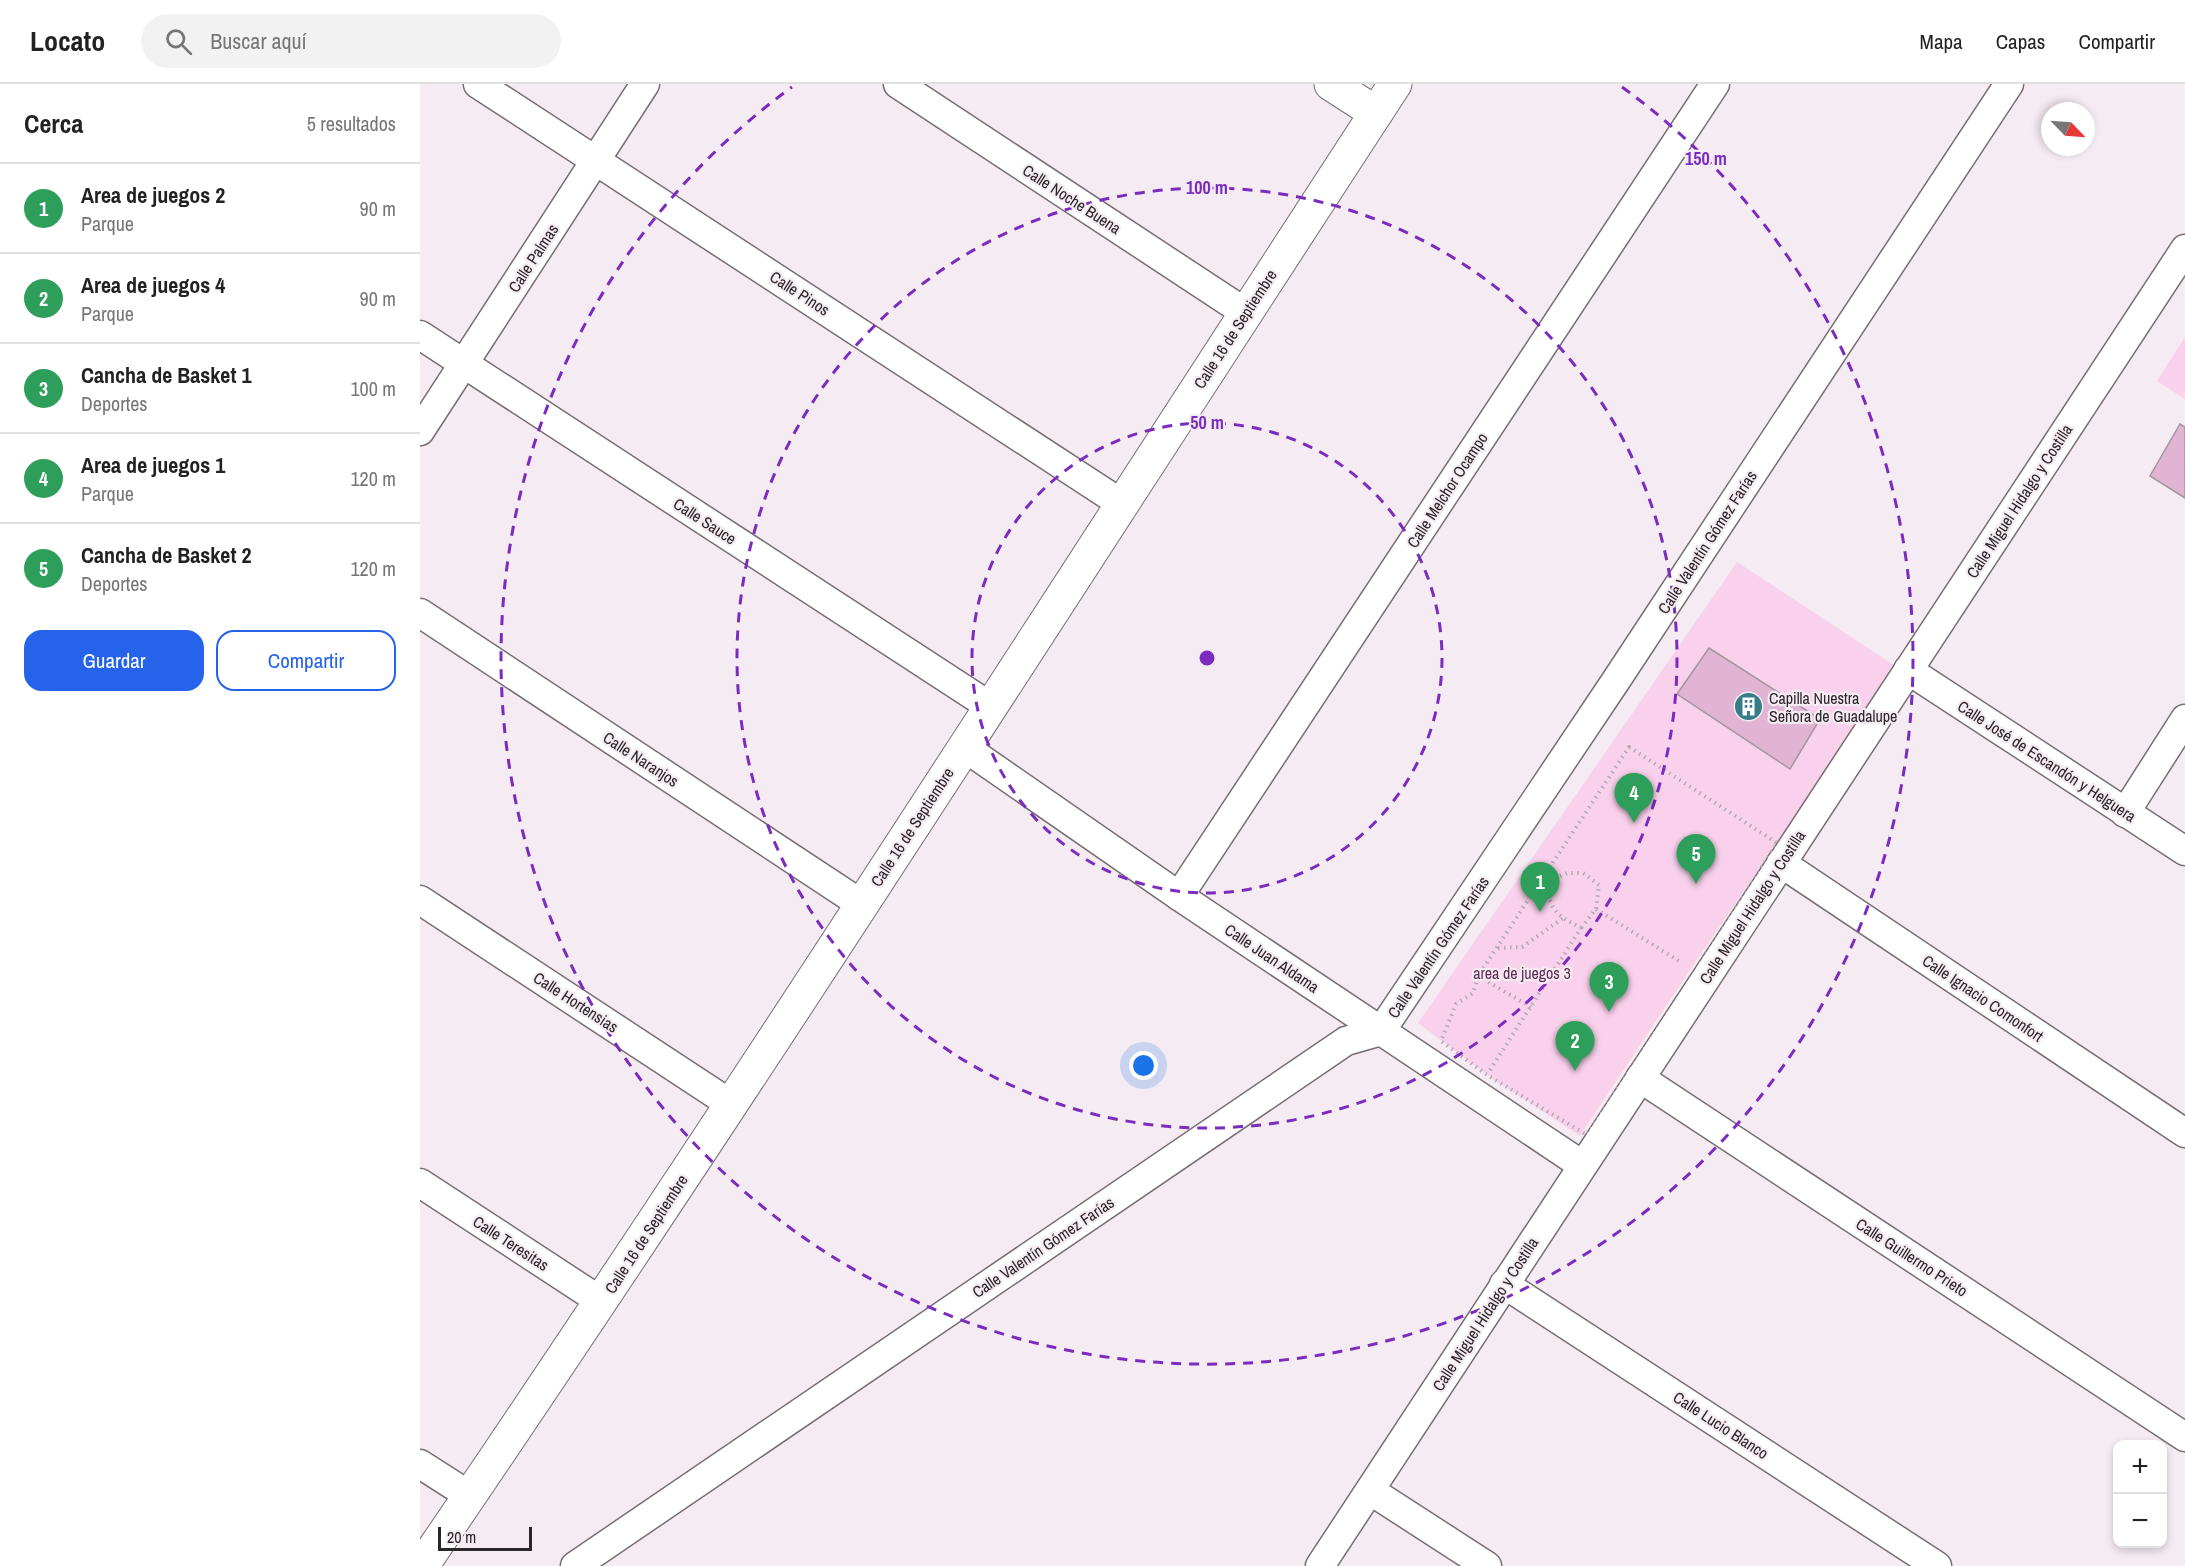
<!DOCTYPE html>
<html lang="es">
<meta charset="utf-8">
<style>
body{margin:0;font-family:"Archivo Narrow",sans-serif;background:#f2f2f2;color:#222}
.controls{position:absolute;right:18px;bottom:18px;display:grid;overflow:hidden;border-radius:12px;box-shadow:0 3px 9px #0003}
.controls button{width:54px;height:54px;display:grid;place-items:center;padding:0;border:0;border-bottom:2px solid #e0e0e0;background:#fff;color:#222;font:30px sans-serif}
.compass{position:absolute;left:1621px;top:18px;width:54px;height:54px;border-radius:50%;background:#fff;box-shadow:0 3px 9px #0003;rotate:115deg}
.scale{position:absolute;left:18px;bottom:15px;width:94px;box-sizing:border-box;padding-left:6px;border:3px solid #2a2629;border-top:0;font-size:16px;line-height:21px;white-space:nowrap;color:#2a2629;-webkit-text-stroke:4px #f5ebf2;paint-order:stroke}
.you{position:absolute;left:724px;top:982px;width:21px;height:21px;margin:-15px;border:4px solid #fff;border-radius:50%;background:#1a73e8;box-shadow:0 0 0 9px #1a73e833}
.badge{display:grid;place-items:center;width:39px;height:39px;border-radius:50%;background:#2563eb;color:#fff;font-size:20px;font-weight:700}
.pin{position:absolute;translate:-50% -50px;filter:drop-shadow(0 2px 3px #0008)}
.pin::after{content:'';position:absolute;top:32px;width:21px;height:18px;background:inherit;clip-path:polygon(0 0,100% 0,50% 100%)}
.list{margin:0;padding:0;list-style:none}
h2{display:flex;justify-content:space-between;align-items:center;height:78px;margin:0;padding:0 24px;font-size:26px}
h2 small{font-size:20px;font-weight:400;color:#767676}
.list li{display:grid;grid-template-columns:39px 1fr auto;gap:18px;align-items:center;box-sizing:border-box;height:90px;padding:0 24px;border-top:2px solid #e0e0e0}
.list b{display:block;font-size:22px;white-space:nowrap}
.list p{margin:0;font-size:20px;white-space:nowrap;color:#767676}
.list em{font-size:20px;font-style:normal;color:#767676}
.actions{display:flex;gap:12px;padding:18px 24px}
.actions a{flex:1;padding:14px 0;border:2px solid #2563eb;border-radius:18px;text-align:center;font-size:21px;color:#2563eb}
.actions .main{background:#2563eb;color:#fff}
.icon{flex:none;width:33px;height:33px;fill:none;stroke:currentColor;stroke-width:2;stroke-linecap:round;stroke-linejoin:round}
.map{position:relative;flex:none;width:1765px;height:1482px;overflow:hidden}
header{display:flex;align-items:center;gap:36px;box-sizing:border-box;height:84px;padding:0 30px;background:#fff;border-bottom:2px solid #e0e0e0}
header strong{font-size:28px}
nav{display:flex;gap:33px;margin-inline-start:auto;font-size:21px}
.search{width:420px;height:54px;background:#f2f2f2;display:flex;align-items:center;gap:15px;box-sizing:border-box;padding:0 21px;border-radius:33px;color:#767676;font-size:22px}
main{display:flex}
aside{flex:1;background:#fff}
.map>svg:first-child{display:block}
.green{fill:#fad1ec}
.building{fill:#e0b4d2;stroke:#a1979d;stroke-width:1.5}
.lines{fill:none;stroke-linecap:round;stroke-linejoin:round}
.street-casing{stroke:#776e74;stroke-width:31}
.secondary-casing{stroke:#776e74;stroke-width:35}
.path{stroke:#b2aab0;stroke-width:4;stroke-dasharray:1.5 4.5;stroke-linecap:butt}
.street{stroke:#fff;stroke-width:28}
.secondary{stroke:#fff;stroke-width:33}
.ring{fill:none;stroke:#7b2cbf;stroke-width:3;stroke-dasharray:10 8}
.labels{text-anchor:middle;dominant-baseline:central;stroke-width:4.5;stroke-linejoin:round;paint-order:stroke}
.street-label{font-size:16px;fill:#2a2629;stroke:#f5ebf2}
.poi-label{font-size:16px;fill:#2a2629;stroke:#f5ebf2;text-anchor:start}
.park-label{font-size:16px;fill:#602b52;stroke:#f5ebf2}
.centre{fill:#7b2cbf;stroke:#f5ebf2;stroke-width:3}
.ring-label{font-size:18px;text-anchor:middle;font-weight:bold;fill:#7b2cbf;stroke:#f5ebf2;stroke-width:4.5;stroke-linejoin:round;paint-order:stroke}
</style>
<header>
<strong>Locato</strong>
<div class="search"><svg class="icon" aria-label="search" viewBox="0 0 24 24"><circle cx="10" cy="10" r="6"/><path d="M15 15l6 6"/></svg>Buscar aquí</div>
<nav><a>Mapa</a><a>Capas</a><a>Compartir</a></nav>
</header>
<main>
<aside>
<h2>Cerca<small>5 resultados</small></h2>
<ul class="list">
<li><span class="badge" style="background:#2e9e5b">1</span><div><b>Area de juegos 2</b><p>Parque</p></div><em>90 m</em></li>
<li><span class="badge" style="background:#2e9e5b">2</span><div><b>Area de juegos 4</b><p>Parque</p></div><em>90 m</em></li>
<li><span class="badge" style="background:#2e9e5b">3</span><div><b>Cancha de Basket 1</b><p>Deportes</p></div><em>100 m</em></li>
<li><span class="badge" style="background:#2e9e5b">4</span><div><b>Area de juegos 1</b><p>Parque</p></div><em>120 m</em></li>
<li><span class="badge" style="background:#2e9e5b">5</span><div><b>Cancha de Basket 2</b><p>Deportes</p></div><em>120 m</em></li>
</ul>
<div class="actions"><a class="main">Guardar</a><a>Compartir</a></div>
</aside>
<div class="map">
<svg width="1765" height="1482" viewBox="0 0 1765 1482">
<rect width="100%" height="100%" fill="#f5ebf2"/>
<g class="green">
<polygon points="1765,253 1765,315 1737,297"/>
<polygon points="1317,478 1477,583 1276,877 1160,1052 1067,991 998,939"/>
</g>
<g class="building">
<polygon points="1760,340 1765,343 1765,414 1730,392"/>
<polygon points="1289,564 1400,635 1370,685 1257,610"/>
</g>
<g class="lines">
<defs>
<g id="street">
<polyline points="58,0 702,420"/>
<polyline points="478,0 826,229"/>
<polyline points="0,251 571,623"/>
<polyline points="0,347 225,0"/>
<polyline points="0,529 441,820"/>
<polyline points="1488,586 1765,767"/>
<polyline points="544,663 759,812 1162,1081"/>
<polyline points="1705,729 1765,635"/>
<polyline points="1361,779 1765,1049"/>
<polyline points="759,812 1295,0"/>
<polyline points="0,816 312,1021"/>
<polyline points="1220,994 1765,1353"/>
<polyline points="0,1099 182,1218"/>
<polyline points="1084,1200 1517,1482"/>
<polyline points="0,1380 50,1412"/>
<polyline points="951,1407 1067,1482"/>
<polyline points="155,1482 926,957 961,947 1195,598 1589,0"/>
<polyline points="900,1482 1765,165"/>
</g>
<g id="secondary">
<polyline points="911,0 956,29"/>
<path d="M 2,1482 C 335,994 652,495 975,0"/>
</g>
</defs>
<use href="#street" class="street-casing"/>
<use href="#secondary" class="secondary-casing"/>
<g class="path">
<polygon points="1209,663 1357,759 1271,895 1167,1051 1067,991 1021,957 1036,920 1053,909 1058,892"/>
<polyline points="1176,825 1262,879"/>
<polyline points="1078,864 1102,863 1143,834"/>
<polyline points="1058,892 1111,923"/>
<path d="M 1070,986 L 1161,844 C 1135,830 1132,828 1125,799 L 1147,789 L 1163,789 L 1179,801 L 1176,825 L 1161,844"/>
</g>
<use href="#street" class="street"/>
<use href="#secondary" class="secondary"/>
</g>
<g class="ring">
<circle cx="787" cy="574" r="235"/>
<circle cx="787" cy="574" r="470"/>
<path d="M1202 3A706 706 0 1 1 372 3"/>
</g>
<defs>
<symbol id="building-disc" viewBox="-11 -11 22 22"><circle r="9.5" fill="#367d88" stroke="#f5ebf2"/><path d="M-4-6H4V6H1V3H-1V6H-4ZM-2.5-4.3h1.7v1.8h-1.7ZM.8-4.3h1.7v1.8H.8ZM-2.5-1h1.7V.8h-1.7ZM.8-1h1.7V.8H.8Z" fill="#fff"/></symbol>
</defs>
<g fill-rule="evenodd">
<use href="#building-disc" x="1312" y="606" width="33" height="33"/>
</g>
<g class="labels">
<g class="street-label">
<text transform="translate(652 115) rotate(33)">Calle Noche Buena</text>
<text transform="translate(113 174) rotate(-57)">Calle Palmas</text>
<text transform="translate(380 209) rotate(33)">Calle Pinos</text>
<text transform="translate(815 245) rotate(-57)">Calle 16 de Septiembre</text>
<text transform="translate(1027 406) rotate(-57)">Calle Melchor Ocampo</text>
<text transform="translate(1599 417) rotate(-57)">Calle Miguel Hidalgo y Costilla</text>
<text transform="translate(285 437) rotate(33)">Calle Sauce</text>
<text transform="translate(1287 458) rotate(-57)">Calle Valentín Gómez Farías</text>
<text transform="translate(221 675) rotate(33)">Calle Naranjos</text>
<text transform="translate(1627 677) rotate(33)">Calle José de Escandón y Helguera</text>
<text transform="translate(492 743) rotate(-57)">Calle 16 de Septiembre</text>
<text transform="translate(1332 823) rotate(-57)">Calle Miguel Hidalgo y Costilla</text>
<text transform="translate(1018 863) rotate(-56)">Calle Valentín Gómez Farías</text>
<text transform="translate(852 874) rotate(34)">Calle Juan Aldama</text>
<text transform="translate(1563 914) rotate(34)">Calle Ignacio Comonfort</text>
<text transform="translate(156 918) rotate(33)">Calle Hortensias</text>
<text transform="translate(226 1150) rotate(-57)">Calle 16 de Septiembre</text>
<text transform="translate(91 1159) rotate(33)">Calle Teresitas</text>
<text transform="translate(623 1163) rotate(-34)">Calle Valentín Gómez Farías</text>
<text transform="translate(1492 1173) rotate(33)">Calle Guillermo Prieto</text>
<text transform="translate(1065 1230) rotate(-57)">Calle Miguel Hidalgo y Costilla</text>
<text transform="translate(1301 1341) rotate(33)">Calle Lucio Blanco</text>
</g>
<g class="poi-label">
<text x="1349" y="614">Capilla Nuestra<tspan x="1349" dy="18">Señora de Guadalupe</tspan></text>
</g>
<g class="park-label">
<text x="1102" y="889">area de juegos 3</text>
</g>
</g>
<circle cx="787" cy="574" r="9" class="centre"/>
<g class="ring-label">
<text x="1286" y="81">150 m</text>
<text x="787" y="110">100 m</text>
<text x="787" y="345">50 m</text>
</g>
</svg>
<div class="controls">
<button>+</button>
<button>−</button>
</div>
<svg class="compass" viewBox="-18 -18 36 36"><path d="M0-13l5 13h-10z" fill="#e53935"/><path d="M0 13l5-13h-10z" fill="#767676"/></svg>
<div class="scale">20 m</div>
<div class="you"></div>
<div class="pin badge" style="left:1120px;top:828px;background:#2e9e5b">1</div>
<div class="pin badge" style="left:1155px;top:987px;background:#2e9e5b">2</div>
<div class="pin badge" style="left:1189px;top:928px;background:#2e9e5b">3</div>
<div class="pin badge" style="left:1214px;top:739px;background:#2e9e5b">4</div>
<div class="pin badge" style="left:1276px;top:800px;background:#2e9e5b">5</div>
</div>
</main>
